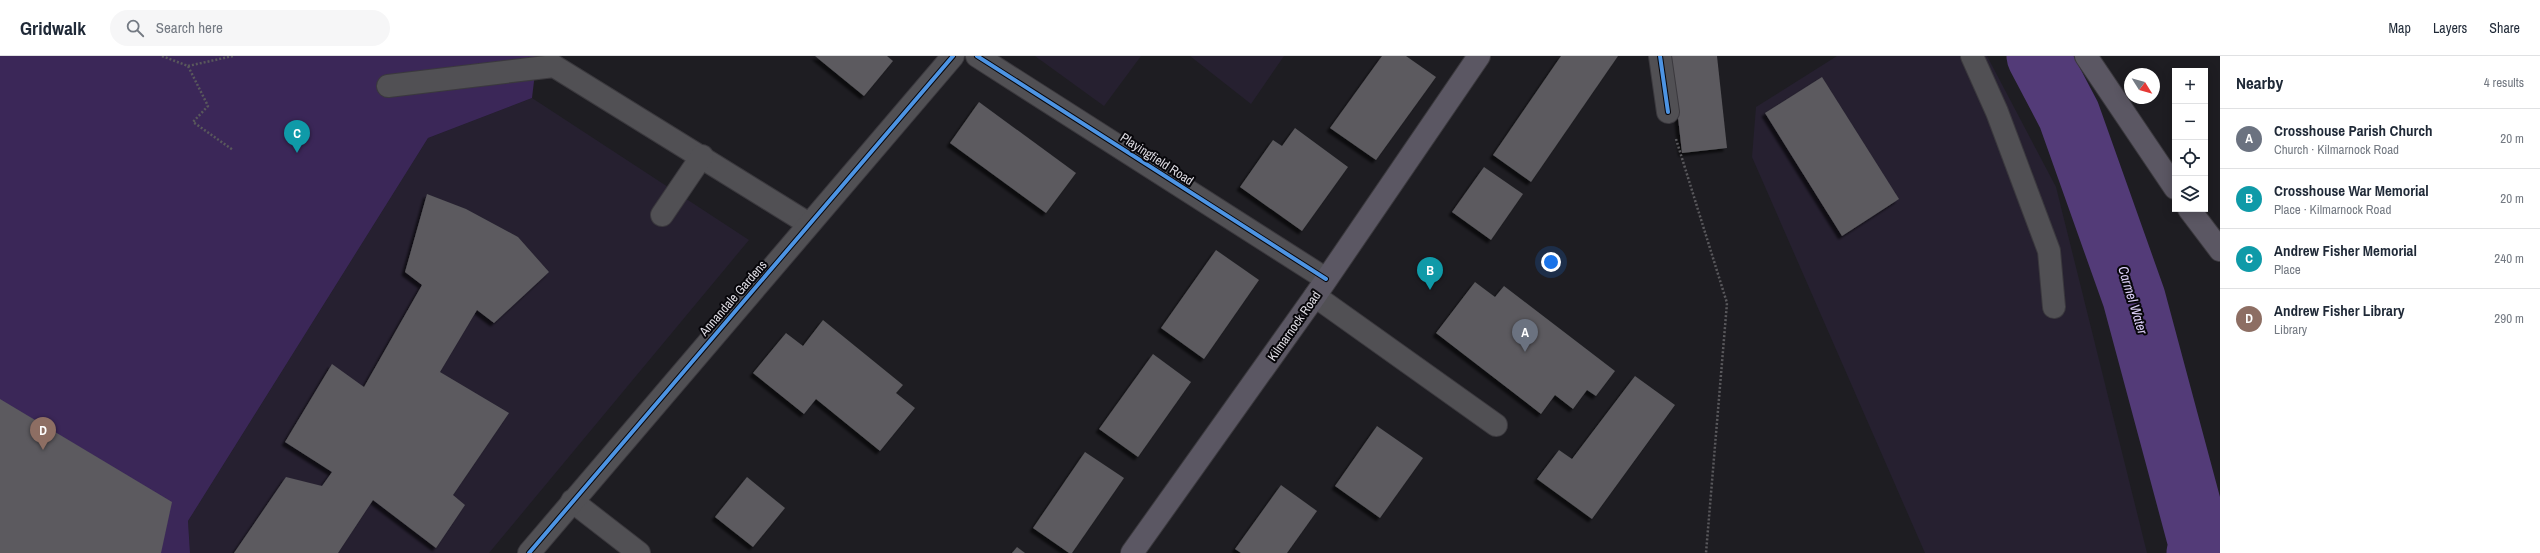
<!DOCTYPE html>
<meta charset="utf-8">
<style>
body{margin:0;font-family:"Archivo Narrow",sans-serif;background:#f6f6f7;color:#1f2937}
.controls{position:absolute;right:12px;top:12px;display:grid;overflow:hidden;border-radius:0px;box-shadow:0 2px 10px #0003}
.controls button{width:36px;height:36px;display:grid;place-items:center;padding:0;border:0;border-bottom:1px solid #e0e1e3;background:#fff;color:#1f2937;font:20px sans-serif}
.compass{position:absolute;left:2124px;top:12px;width:36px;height:36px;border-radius:50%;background:#fff;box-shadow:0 2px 10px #0003;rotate:127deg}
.you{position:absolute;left:1551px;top:206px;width:14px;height:14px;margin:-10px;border:3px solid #fff;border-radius:50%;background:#1a73e8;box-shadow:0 0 0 6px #1a73e833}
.badge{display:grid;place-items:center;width:26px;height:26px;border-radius:50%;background:#565b66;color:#fff;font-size:13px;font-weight:700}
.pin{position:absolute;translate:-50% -33px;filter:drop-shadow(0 1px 2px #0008)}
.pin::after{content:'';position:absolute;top:21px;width:14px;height:12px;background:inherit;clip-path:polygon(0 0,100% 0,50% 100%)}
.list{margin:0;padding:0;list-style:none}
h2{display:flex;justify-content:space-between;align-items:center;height:52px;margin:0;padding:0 16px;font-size:17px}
h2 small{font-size:13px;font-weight:400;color:#747a83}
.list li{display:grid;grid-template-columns:26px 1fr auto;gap:12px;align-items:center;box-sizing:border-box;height:60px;padding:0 16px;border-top:1px solid #e0e1e3}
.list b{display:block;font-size:15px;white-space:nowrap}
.list p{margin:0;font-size:13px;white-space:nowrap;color:#747a83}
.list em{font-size:13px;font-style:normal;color:#747a83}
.icon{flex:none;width:22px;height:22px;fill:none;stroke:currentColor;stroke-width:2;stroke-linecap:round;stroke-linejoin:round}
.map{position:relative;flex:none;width:2220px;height:497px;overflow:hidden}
header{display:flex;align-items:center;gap:24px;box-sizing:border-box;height:56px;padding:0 20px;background:#fff;border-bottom:1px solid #e0e1e3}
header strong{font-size:19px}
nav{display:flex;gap:22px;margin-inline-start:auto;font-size:14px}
.search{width:280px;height:36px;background:#f6f6f7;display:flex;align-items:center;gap:10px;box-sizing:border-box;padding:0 14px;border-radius:22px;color:#747a83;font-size:15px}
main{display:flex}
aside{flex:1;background:#fff}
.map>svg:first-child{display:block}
.built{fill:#262030}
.green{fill:#3b2758}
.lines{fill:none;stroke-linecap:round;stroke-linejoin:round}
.river{stroke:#533b78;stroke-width:63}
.building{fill:#5b5a5e;filter:url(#shadow)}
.minor-casing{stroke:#3b393e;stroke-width:24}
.major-casing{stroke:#3b393e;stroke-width:24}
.path{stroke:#59585c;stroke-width:2.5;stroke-dasharray:2 2;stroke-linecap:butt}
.minor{stroke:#515054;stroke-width:22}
.major{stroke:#5b5763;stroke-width:22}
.cycleway-casing{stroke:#07060a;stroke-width:6}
.cycleway{stroke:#4d94e3;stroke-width:4}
.labels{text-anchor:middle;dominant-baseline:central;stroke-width:4;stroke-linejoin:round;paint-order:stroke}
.street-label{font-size:13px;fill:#dddbe2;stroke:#07060a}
.water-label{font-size:14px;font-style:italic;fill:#dacdf5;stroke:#07060a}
</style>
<header>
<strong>Gridwalk</strong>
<div class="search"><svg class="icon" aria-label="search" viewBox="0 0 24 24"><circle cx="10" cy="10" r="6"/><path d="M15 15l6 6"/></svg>Search here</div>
<nav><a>Map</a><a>Layers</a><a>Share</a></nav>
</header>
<main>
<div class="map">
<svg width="2220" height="497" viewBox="0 0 2220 497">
<defs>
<filter id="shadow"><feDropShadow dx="-3.5" dy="3.5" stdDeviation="1" flood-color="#0009"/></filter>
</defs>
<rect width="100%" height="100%" fill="#1e1d22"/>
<g class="built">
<polygon points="1035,0 1141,0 1104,50"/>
<polygon points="1190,0 1284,0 1251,48"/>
<polygon points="1837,0 1987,0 2056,131 2147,497 1925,497 1752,101 1756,51"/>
<polygon points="532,42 749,184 489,497 190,497 188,465 428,82"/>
</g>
<polygon class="green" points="0,0 537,0 532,42 428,82 188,465 190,497 0,497"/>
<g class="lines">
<polyline class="river" points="2038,0 2069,59 2134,242 2200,488 2198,497"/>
</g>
<g class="building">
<polygon points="815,0 887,0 893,5 864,40"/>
<polygon points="1382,0 1406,0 1436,21 1376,104 1330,72"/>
<polygon points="1561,0 1618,0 1531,126 1493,99"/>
<polygon points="1671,0 1717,0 1727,92 1682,97"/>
<polygon points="1822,21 1899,143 1842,180 1765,57"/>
<polygon points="979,46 1076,117 1046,157 950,87"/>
<polygon points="1295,72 1348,111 1302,175 1240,131 1273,84 1282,90"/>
<polygon points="1484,111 1523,138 1491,184 1452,156"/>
<polygon points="427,138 466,153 518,181 549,216 494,267 477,254 440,316 509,357 453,439 465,449 436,492 373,444 338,497 234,497 286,421 322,430 332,416 285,386 332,308 364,331 422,229 405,216"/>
<polygon points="1216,194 1259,224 1204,303 1161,272"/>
<polygon points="1475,226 1495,241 1504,230 1615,315 1596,340 1587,334 1573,353 1555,339 1541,358 1436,277"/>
<polygon points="823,264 903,329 896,337 915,352 880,395 816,343 804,358 753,317 786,277 803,290"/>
<polygon points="1153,298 1191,326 1138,401 1099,373"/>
<polygon points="1635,320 1675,349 1592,463 1537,423 1559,394 1572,403"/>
<polygon points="0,343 172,446 161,497 0,497"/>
<polygon points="1377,370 1423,402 1380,462 1335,430"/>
<polygon points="1085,396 1124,422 1072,497 1069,497 1033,472"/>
<polygon points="747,421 785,452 753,491 715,461"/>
<polygon points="1281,429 1317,455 1287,497 1241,497 1235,493"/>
<polygon points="1017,491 1025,497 1012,497"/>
</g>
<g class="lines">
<defs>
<g id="minor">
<polyline points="977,0 1326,223"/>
<polyline points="1660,0 1668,56"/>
<polyline points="1972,0 1997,56 2049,195 2054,251"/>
<polyline points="388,30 554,10 809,168"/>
<polyline points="662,159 702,100"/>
<polyline points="1315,240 1496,369"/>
<polyline points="572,445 639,497"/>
<polyline points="529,497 953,0"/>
</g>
<g id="major">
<polyline points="2086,0 2175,132"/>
<polyline points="2189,153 2220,194"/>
<polyline points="1132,497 1315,240 1479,0"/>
</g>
</defs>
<use href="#minor" class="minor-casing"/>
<use href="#major" class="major-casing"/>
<g class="path">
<polyline points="162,0 188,10 208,50 193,66 233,94"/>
<polyline points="188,10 233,0"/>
<polyline points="1676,83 1727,247 1706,497"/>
</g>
<use href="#minor" class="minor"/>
<use href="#major" class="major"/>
<defs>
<g id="cycleway">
<polyline points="977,0 1326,223"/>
<polyline points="1660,0 1668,56"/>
<polyline points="529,497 953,0"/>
</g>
</defs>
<use href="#cycleway" class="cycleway-casing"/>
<use href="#cycleway" class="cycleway"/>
</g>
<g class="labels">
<g class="street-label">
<text transform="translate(1157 103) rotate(33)">Playingfield Road</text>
<text transform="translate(733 242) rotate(-49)">Annandale Gardens</text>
<text transform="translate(1294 270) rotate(-55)">Kilmarnock Road</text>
</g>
<g class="water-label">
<text transform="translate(2133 244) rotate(73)">Carmel Water</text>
</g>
</g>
</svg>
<div class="controls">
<button>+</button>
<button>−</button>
<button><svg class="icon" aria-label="locate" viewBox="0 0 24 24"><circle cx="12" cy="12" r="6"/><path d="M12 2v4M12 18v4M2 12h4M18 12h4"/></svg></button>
<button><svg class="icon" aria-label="layers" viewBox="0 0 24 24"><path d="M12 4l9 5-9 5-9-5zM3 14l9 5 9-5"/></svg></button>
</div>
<svg class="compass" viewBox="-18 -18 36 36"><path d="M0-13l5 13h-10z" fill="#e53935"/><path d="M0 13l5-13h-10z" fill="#747a83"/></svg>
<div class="you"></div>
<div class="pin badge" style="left:1525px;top:296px;background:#6b7280">A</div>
<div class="pin badge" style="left:1430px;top:234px;background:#0f9aa8">B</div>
<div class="pin badge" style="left:297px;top:97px;background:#0f9aa8">C</div>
<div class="pin badge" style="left:43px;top:394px;background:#8d6e63">D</div>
</div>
<aside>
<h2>Nearby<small>4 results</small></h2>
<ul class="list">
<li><span class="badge" style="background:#6b7280">A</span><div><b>Crosshouse Parish Church</b><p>Church · Kilmarnock Road</p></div><em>20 m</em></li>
<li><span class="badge" style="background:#0f9aa8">B</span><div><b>Crosshouse War Memorial</b><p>Place · Kilmarnock Road</p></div><em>20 m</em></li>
<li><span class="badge" style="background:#0f9aa8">C</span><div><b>Andrew Fisher Memorial</b><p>Place</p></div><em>240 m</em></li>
<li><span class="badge" style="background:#8d6e63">D</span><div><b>Andrew Fisher Library</b><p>Library</p></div><em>290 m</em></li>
</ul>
</aside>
</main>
